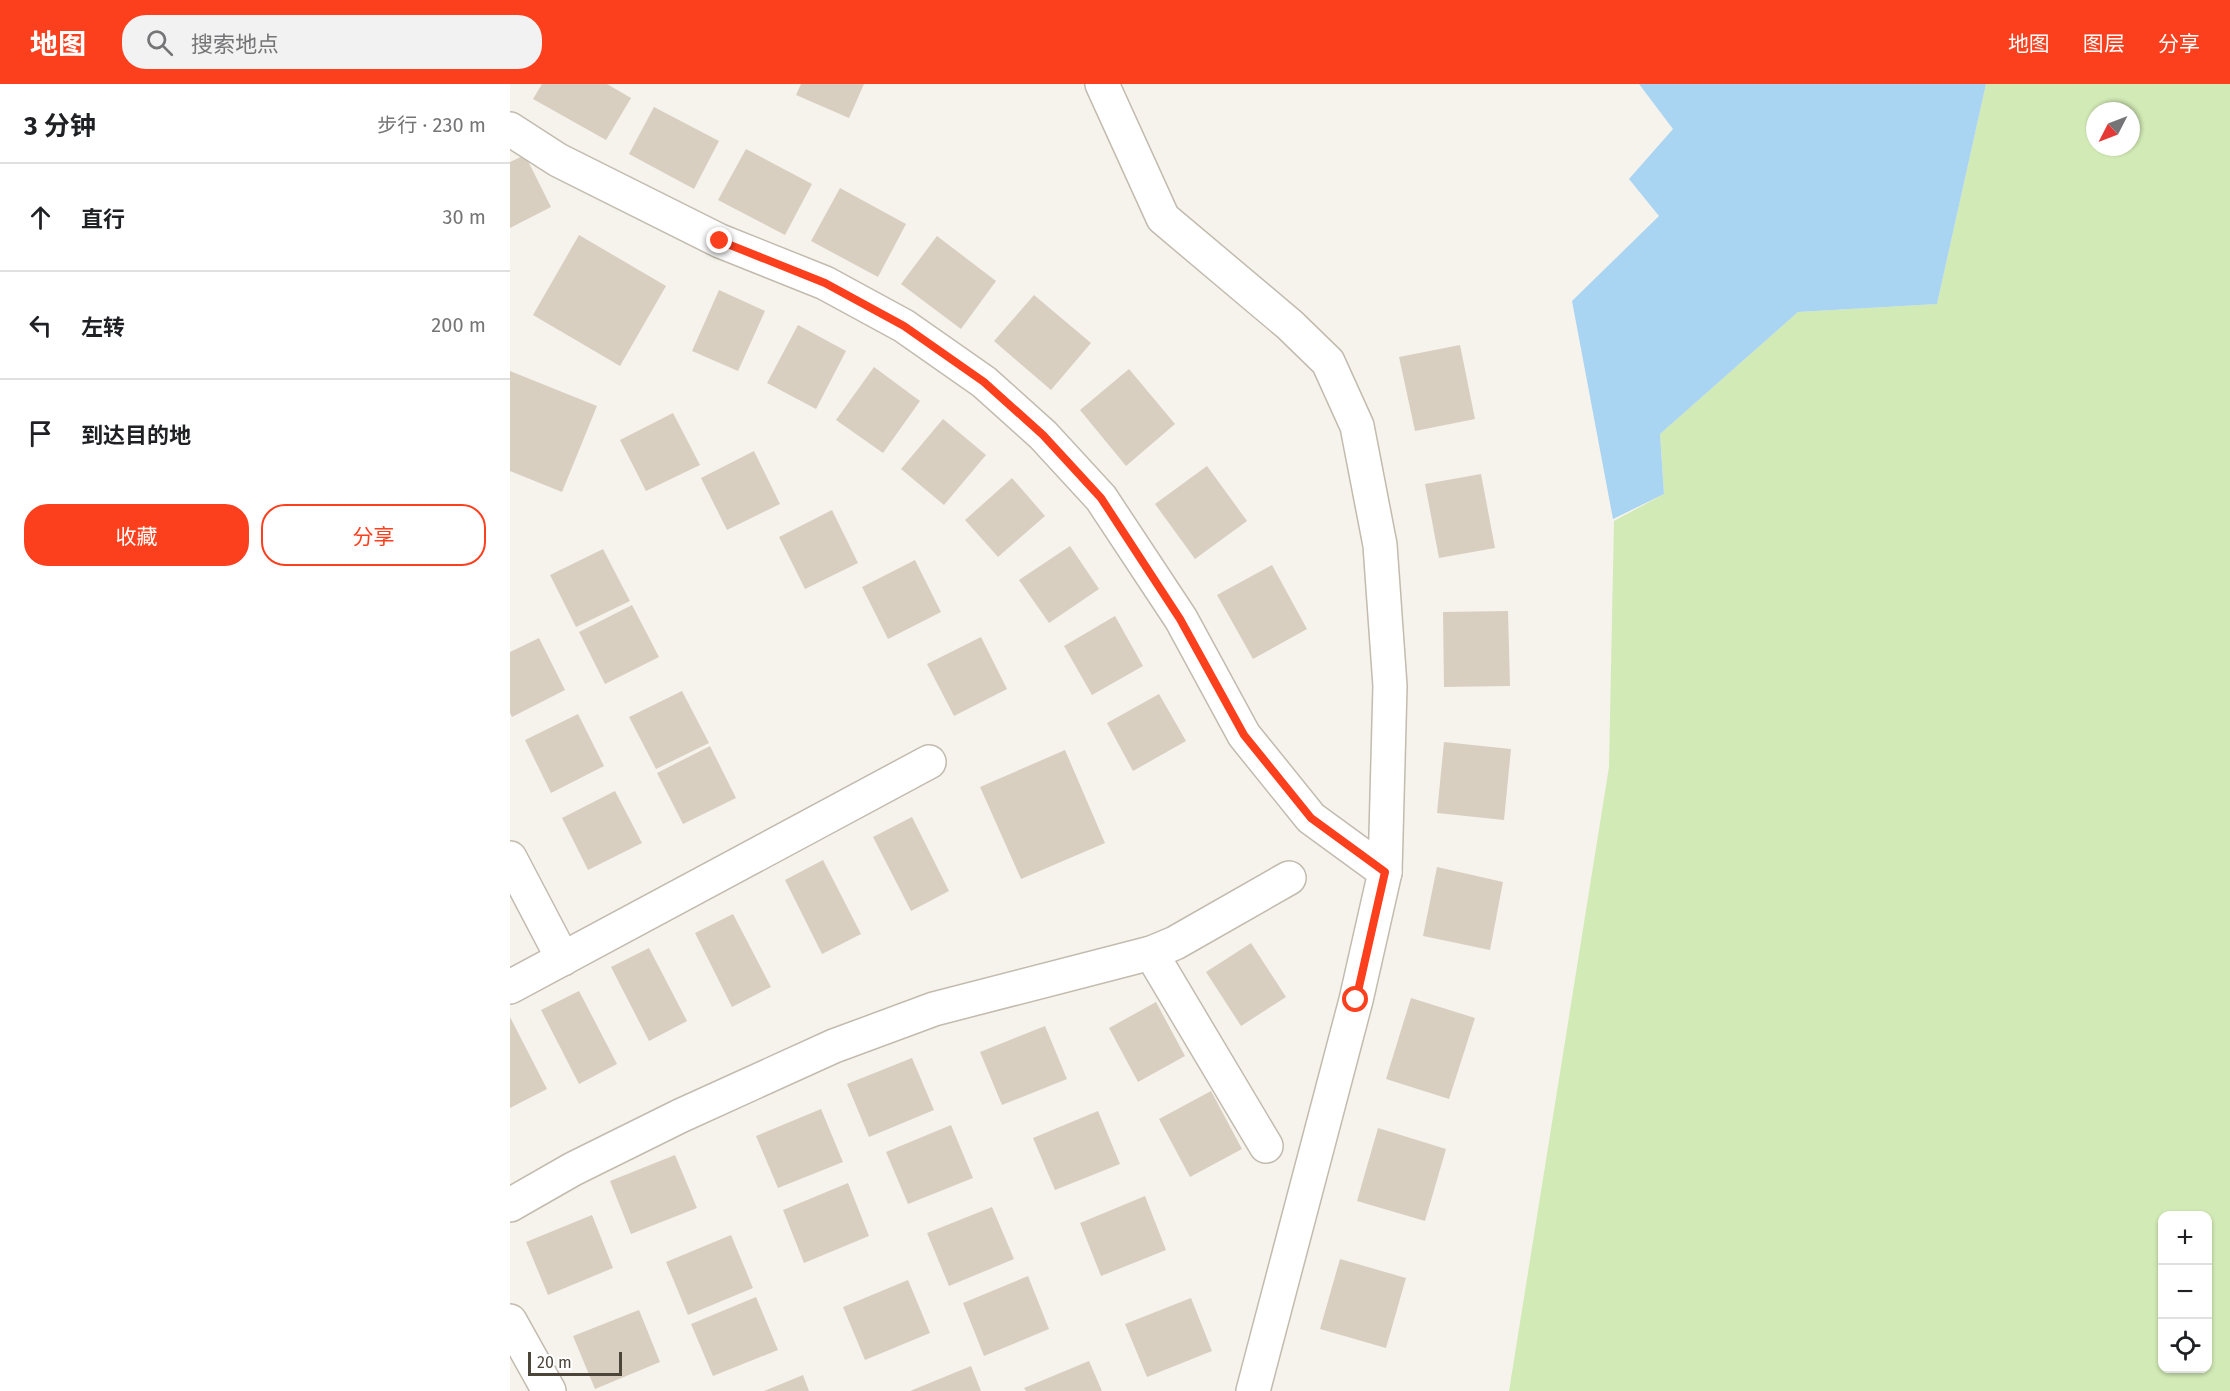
<!DOCTYPE html>
<html lang="zh">
<meta charset="utf-8">
<style>
body{margin:0;font-family:"Fira Sans","Noto Sans SC",sans-serif;background:#f2f2f2;color:#202124}
.controls{position:absolute;right:18px;bottom:18px;display:grid;overflow:hidden;border-radius:12px;box-shadow:0 2px 4px #0004}
.controls button{width:54px;height:54px;display:grid;place-items:center;padding:0;border:0;border-bottom:2px solid #e0e0e0;background:#fff;color:#202124;font:30px sans-serif}
.compass{position:absolute;left:1576px;top:18px;width:54px;height:54px;border-radius:50%;background:#fff;box-shadow:0 2px 4px #0004;rotate:228deg}
.scale{position:absolute;left:18px;bottom:15px;width:94px;box-sizing:border-box;padding-left:6px;border:3px solid #4b4439;border-top:0;font-size:16px;line-height:21px;white-space:nowrap;color:#4b4439;-webkit-text-stroke:4px #fff;paint-order:stroke}
.stop{position:absolute;width:18px;height:18px;margin:-14px;border:4px solid #fc3f1d;border-radius:50%;background:#fff}
.stop.end{background:#fc3f1d;border-color:#fff;box-shadow:0 2px 6px #0008}
.list{margin:0;padding:0;list-style:none}
h2{display:flex;justify-content:space-between;align-items:center;height:78px;margin:0;padding:0 24px;font-size:26px}
h2 small{font-size:20px;font-weight:400;color:#757577}
.list li{display:grid;grid-template-columns:39px 1fr auto;gap:18px;align-items:center;box-sizing:border-box;height:108px;padding:0 24px;border-top:2px solid #e0e0e0}
.list b{display:block;font-size:22px;white-space:nowrap}
.list em{font-size:20px;font-style:normal;color:#757577}
.actions{display:flex;gap:12px;padding:18px 24px}
.actions a{flex:1;padding:14px 0;border:2px solid #fc3f1d;border-radius:24px;text-align:center;font-size:21px;color:#fc3f1d}
.actions .main{background:#fc3f1d;color:#fff}
.icon{flex:none;width:33px;height:33px;fill:none;stroke:currentColor;stroke-width:2;stroke-linecap:round;stroke-linejoin:round}
.map{position:relative;flex:none;width:1720px;height:1307px;overflow:hidden}
header{display:flex;align-items:center;gap:36px;box-sizing:border-box;height:84px;padding:0 30px;background:#fc3f1d;color:#fff}
header strong{font-size:28px}
nav{display:flex;gap:33px;margin-inline-start:auto;font-size:21px}
.search{width:420px;height:54px;background:#f2f2f2;display:flex;align-items:center;gap:15px;box-sizing:border-box;padding:0 21px;border-radius:24px;color:#757577;font-size:22px}
main{display:flex}
aside{flex:1;background:#fff}
.map>svg:first-child{display:block}
.green{fill:#d2eab5;fill-rule:evenodd}
.water{fill:#a9d4f2}
.building{fill:#d8cfc1}
.lines{fill:none;stroke-linecap:round;stroke-linejoin:round}
.minor-casing{stroke:#c2bbae;stroke-width:36}
.minor{stroke:#fff;stroke-width:33}
.route{stroke:#fc3f1d;stroke-width:8}
</style>
<header>
<strong>地图</strong>
<div class="search"><svg class="icon" aria-label="search" viewBox="0 0 24 24"><circle cx="10" cy="10" r="6"/><path d="M15 15l6 6"/></svg>搜索地点</div>
<nav><a>地图</a><a>图层</a><a>分享</a></nav>
</header>
<main>
<aside>
<h2>3 分钟<small>步行 · 230 m</small></h2>
<ul class="list">
<li><svg class="icon" aria-label="ahead" viewBox="0 0 24 24"><path d="M12 20V5M6 11l6-6 6 6"/></svg><div><b>直行</b></div><em>30 m</em></li>
<li><svg class="icon" aria-label="left" viewBox="0 0 24 24"><path d="M17 20v-9H6M10 6l-5 5 5 5"/></svg><div><b>左转</b></div><em>200 m</em></li>
<li><svg class="icon" aria-label="arrive" viewBox="0 0 24 24"><path d="M6 21V4h12l-3 4 3 4H6"/></svg><div><b>到达目的地</b></div></li>
</ul>
<div class="actions"><a class="main">收藏</a><a>分享</a></div>
</aside>
<div class="map">
<svg width="1720" height="1307" viewBox="0 0 1720 1307">
<rect width="100%" height="100%" fill="#f6f3ec"/>
<path class="green" d="M 1476,0 L 1720,0 L 1720,1307 L 999,1307 L 1099,683 L 1104,437 L 1154,410 L 1150,350 L 1288,228 L 1427,220 ZM 1585,27 L 1621,27 L 1621,63 L 1585,63 ZM 1652,1132 L 1698,1132 L 1698,1284 L 1652,1284 Z"/>
<polygon class="water" points="1129,0 1476,0 1427,220 1288,228 1150,350 1154,410 1103,435 1062,217 1149,132 1119,95 1163,45"/>
<g class="building">
<polygon points="32,0 97,0 121,14 96,56 23,15"/>
<polygon points="291,0 354,0 339,34 286,11"/>
<polygon points="144,23 209,57 184,105 119,70"/>
<polygon points="236,65 302,100 275,151 208,116"/>
<polygon points="15,71 41,123 0,144 0,78"/>
<polygon points="330,104 396,140 368,193 301,157"/>
<polygon points="69,151 156,202 110,282 23,231"/>
<polygon points="427,152 486,197 451,245 391,200"/>
<polygon points="209,206 255,227 228,287 182,267"/>
<polygon points="524,211 581,259 541,306 484,257"/>
<polygon points="288,241 336,267 306,325 257,299"/>
<polygon points="950,261 965,335 905,347 889,273"/>
<polygon points="364,283 410,317 373,369 326,336"/>
<polygon points="619,285 665,340 616,382 570,326"/>
<polygon points="0,287 87,322 52,408 0,387"/>
<polygon points="163,329 190,381 136,407 110,356"/>
<polygon points="433,335 476,371 434,421 391,385"/>
<polygon points="244,367 270,420 217,446 191,394"/>
<polygon points="697,382 737,437 685,475 645,420"/>
<polygon points="971,390 985,464 929,474 915,400"/>
<polygon points="502,394 535,432 488,473 455,436"/>
<polygon points="322,426 348,479 295,505 269,453"/>
<polygon points="560,462 589,505 539,539 509,496"/>
<polygon points="93,465 120,517 66,543 40,491"/>
<polygon points="405,476 431,528 378,555 352,503"/>
<polygon points="762,481 797,545 743,575 707,511"/>
<polygon points="122,521 149,573 95,600 69,548"/>
<polygon points="998,527 1000,602 934,603 933,528"/>
<polygon points="605,532 633,582 582,611 554,562"/>
<polygon points="471,553 497,605 444,632 417,580"/>
<polygon points="29,554 55,606 2,633 0,629 0,568"/>
<polygon points="172,607 199,659 146,685 119,633"/>
<polygon points="649,610 676,657 623,687 597,639"/>
<polygon points="68,630 94,682 41,709 15,656"/>
<polygon points="934,658 1001,665 994,736 927,729"/>
<polygon points="200,662 226,714 173,740 147,689"/>
<polygon points="555,666 595,759 511,795 470,703"/>
<polygon points="105,707 132,759 78,786 52,734"/>
<polygon points="402,733 439,807 401,827 363,753"/>
<polygon points="313,776 351,850 312,870 275,796"/>
<polygon points="927,783 993,798 980,866 913,852"/>
<polygon points="223,830 261,903 222,923 185,849"/>
<polygon points="741,859 776,913 731,942 696,888"/>
<polygon points="139,864 177,937 139,957 101,883"/>
<polygon points="69,907 107,980 69,1000 31,926"/>
<polygon points="901,914 965,934 939,1015 876,995"/>
<polygon points="646,918 675,972 628,998 599,944"/>
<polygon points="0,933 37,1005 0,1024"/>
<polygon points="535,942 557,995 492,1021 470,968"/>
<polygon points="402,974 424,1026 359,1053 337,1000"/>
<polygon points="701,1007 732,1065 680,1093 649,1035"/>
<polygon points="311,1025 333,1078 268,1104 246,1052"/>
<polygon points="588,1027 610,1080 545,1106 523,1054"/>
<polygon points="441,1041 463,1094 398,1120 376,1068"/>
<polygon points="868,1044 936,1065 915,1137 847,1117"/>
<polygon points="165,1071 187,1124 121,1150 100,1097"/>
<polygon points="338,1099 359,1152 294,1179 273,1126"/>
<polygon points="635,1112 656,1166 591,1192 570,1139"/>
<polygon points="482,1123 504,1175 439,1202 417,1149"/>
<polygon points="82,1131 103,1184 38,1211 16,1158"/>
<polygon points="221,1151 243,1204 178,1231 156,1178"/>
<polygon points="830,1175 896,1194 876,1264 810,1245"/>
<polygon points="518,1192 539,1245 474,1272 453,1219"/>
<polygon points="398,1196 420,1249 355,1276 333,1223"/>
<polygon points="246,1213 268,1266 203,1292 181,1240"/>
<polygon points="681,1214 702,1267 637,1293 615,1240"/>
<polygon points="129,1226 150,1278 85,1305 63,1252"/>
<polygon points="579,1277 592,1307 516,1307 514,1304"/>
<polygon points="461,1282 471,1307 400,1307"/>
<polygon points="293,1291 299,1307 254,1307"/>
</g>
<g class="lines">
<defs>
<g id="minor">
<polyline points="592,0 653,134 780,241 818,278 847,342 870,461 880,602 875,788 846,916 743,1307"/>
<polyline points="0,45 48,76 210,157 315,199 394,242 474,298 533,351 591,414 671,535 734,651 801,734 875,788"/>
<polyline points="0,774 53,875"/>
<polyline points="641,869 756,1062"/>
<polyline points="0,903 419,678"/>
<polyline points="0,1121 63,1085 170,1032 324,962 424,925 641,869 665,859 779,794"/>
<polyline points="0,1237 39,1307"/>
</g>
</defs>
<use href="#minor" class="minor-casing"/>
<use href="#minor" class="minor"/>
</g>
<g class="lines">
<polyline class="route" points="210,157 315,199 394,242 474,298 533,351 591,414 670,535 734,651 801,734 875,788 846,916"/>
</g>
</svg>
<div class="controls">
<button>+</button>
<button>−</button>
<button><svg class="icon" aria-label="locate" viewBox="0 0 24 24"><circle cx="12" cy="12" r="6"/><path d="M12 2v4M12 18v4M2 12h4M18 12h4"/></svg></button>
</div>
<svg class="compass" viewBox="-18 -18 36 36"><path d="M0-13l5 13h-10z" fill="#e53935"/><path d="M0 13l5-13h-10z" fill="#757577"/></svg>
<div class="scale">20 m</div>
<div class="stop" style="left:846px;top:916px"></div>
<div class="stop end" style="left:210px;top:157px"></div>
</div>
</main>
